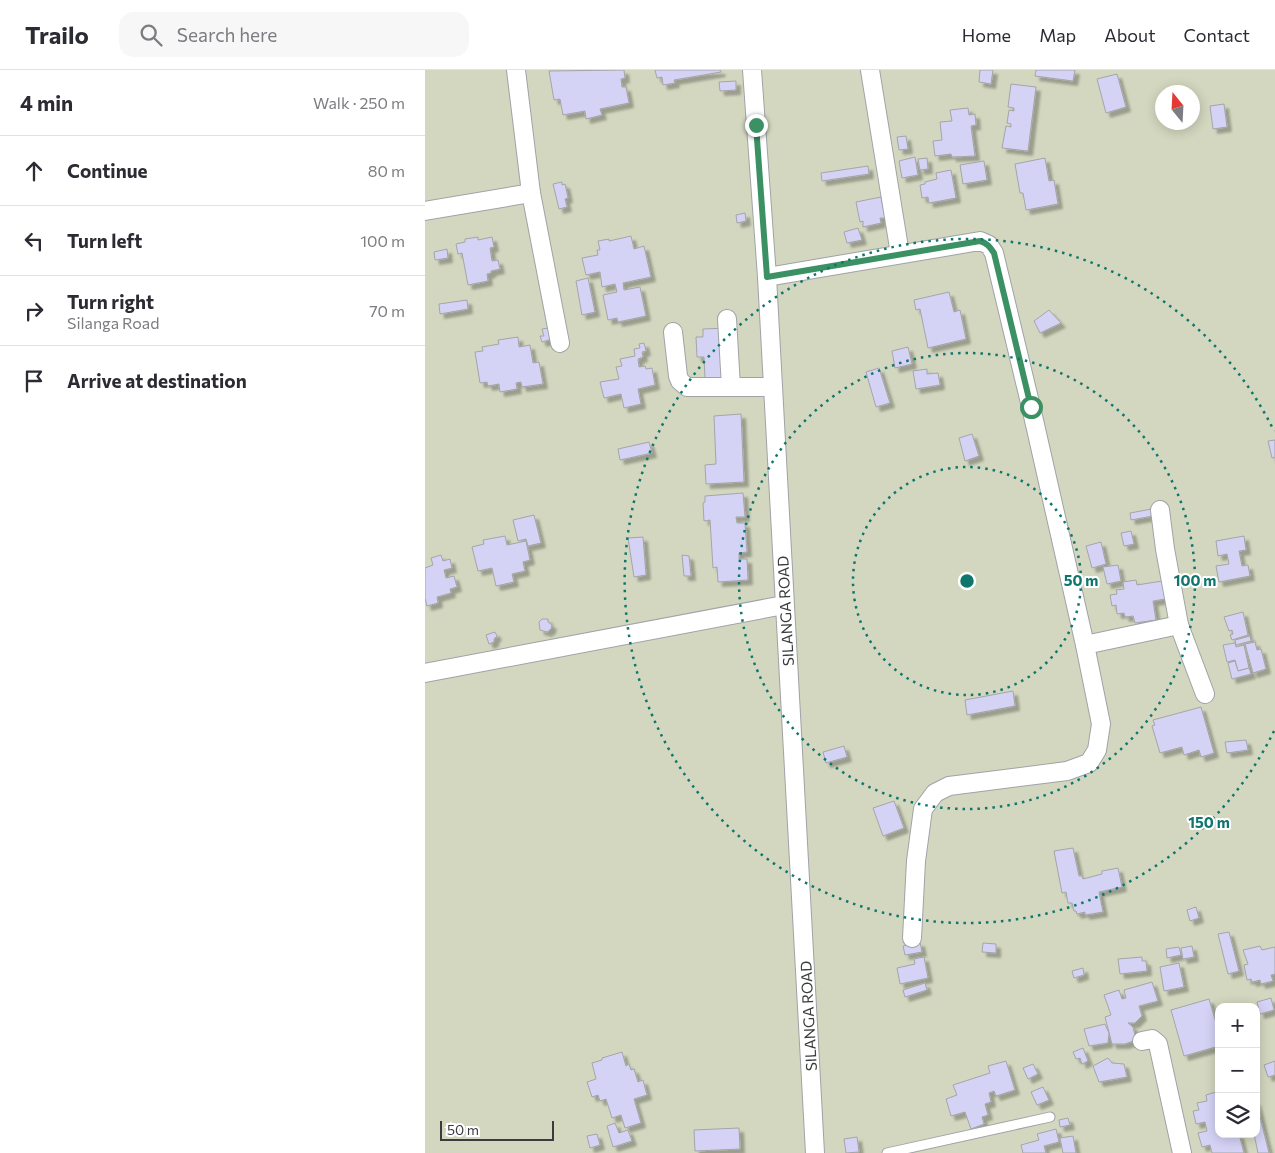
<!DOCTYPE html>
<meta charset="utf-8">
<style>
body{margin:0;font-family:Commissioner,sans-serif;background:#f7f7f7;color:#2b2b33}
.controls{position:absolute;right:15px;bottom:15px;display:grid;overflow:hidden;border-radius:10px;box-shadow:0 2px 12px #0003}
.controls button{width:45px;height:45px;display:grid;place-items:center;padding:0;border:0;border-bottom:1px solid #e1e1e2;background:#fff;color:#2b2b33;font:25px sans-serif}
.compass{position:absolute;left:730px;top:15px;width:45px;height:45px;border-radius:50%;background:#fff;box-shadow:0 2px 12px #0003;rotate:342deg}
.scale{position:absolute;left:15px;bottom:12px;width:114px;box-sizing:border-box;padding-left:5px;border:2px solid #393b3c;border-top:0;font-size:14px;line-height:18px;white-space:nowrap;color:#393b3c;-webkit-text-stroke:4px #fff;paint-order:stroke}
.stop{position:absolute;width:15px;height:15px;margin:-11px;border:4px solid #3c9164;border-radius:50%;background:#fff}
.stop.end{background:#3c9164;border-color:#fff;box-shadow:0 1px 5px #0008}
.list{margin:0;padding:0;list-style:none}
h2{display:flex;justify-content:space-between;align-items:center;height:65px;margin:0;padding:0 20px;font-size:21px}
h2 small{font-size:16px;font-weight:400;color:#7c7c81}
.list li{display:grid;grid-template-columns:32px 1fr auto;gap:15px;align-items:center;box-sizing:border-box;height:70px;padding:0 20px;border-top:1px solid #e1e1e2}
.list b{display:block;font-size:19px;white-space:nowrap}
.list p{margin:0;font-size:16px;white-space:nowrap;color:#7c7c81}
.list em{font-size:16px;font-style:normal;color:#7c7c81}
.icon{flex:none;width:28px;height:28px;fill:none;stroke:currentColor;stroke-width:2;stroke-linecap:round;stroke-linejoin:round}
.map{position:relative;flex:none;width:850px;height:1083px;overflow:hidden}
header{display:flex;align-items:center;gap:30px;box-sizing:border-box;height:70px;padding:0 25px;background:#fff;border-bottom:1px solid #e1e1e2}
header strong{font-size:24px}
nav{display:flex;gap:28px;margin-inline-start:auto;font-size:18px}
.search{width:350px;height:45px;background:#f7f7f7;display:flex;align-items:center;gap:12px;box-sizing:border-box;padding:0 18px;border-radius:15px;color:#7c7c81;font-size:19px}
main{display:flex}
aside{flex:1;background:#fff}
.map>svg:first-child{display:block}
.green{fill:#d3d7bf;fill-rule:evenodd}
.building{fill:#d4d3f5;stroke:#a4a4a9;filter:url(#shadow)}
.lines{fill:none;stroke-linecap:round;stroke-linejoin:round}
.service-casing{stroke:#9fa3a7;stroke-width:11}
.minor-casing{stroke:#9fa3a7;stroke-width:20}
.service{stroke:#fff;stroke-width:9}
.minor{stroke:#fff;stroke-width:18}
.route{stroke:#3c9164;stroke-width:6}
.ring{fill:none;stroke:#0f766e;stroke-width:2.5;stroke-dasharray:2.5 5}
.labels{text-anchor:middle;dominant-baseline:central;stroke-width:4;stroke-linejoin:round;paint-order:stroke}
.street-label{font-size:15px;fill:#393b3c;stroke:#fff}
.centre{fill:#0f766e;stroke:#fff;stroke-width:2.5}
.ring-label{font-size:15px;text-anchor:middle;font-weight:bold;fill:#0f766e;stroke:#fff;stroke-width:4;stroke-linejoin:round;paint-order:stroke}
</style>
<header>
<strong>Trailo</strong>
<div class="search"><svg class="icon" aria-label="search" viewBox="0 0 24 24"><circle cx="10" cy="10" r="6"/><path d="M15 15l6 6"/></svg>Search here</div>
<nav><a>Home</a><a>Map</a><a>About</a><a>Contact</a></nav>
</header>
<main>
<aside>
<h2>4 min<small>Walk · 250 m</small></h2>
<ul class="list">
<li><svg class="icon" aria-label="ahead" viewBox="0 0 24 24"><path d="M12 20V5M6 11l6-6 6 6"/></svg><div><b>Continue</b></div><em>80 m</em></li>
<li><svg class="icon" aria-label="left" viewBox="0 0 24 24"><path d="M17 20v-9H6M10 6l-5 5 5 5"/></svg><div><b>Turn left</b></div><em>100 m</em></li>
<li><svg class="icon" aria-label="right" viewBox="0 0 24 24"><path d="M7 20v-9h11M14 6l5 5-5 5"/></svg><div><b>Turn right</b><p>Silanga Road</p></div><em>70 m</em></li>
<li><svg class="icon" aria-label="arrive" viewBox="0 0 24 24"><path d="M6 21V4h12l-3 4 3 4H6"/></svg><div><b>Arrive at destination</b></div></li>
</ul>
</aside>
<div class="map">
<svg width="850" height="1083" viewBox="0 0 850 1083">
<defs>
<filter id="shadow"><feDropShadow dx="4.5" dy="4.5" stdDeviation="1" flood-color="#0004"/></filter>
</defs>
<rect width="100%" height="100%" fill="#f2f6fa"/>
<path class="green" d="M 0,0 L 850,0 L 850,1083 L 0,1083 ZM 738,22 L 768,22 L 768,52 L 738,52 ZM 794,937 L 831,937 L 831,1064 L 794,1064 Z"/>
<g class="building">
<polygon points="199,0 200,8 196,9 197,17 201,17 204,33 175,39 177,45 161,49 160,41 138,45 135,29 129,30 124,1"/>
<polygon points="230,0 295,0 296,2 249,10 250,13 238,15 237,7 232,8"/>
<polygon points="555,0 568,0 566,14 554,12"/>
<polygon points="611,0 650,0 648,11 610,6"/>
<polygon points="692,4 701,37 681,43 672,9"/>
<polygon points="311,11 311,20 295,21 294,12"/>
<polygon points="586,14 611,17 603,81 577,78 581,56 586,57 586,54 582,53 584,40 589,41 589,38 583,37"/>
<polygon points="799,34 802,57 788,59 785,36"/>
<polygon points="543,38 544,45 550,44 551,55 546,56 550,86 527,87 526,84 510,86 508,71 517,70 515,52 527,51 525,40"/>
<polygon points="481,66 483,79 474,80 472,67"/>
<polygon points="490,87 493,105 477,108 474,91"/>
<polygon points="502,88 503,99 495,100 493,89"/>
<polygon points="620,88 624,111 629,110 633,134 601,140 598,123 595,123 590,94"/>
<polygon points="559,91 562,110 538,114 535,95"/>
<polygon points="443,96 444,104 397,111 396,103"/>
<polygon points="526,100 531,128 504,133 503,127 497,128 495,115 500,114 500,112 512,109 511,103"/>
<polygon points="137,112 137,115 140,114 143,128 140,129 142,137 134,139 128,114"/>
<polygon points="456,127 460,148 455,148 456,153 438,157 438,151 435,152 431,132"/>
<polygon points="320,143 321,151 312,153 311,145"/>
<polygon points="433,158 437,170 422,173 419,162"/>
<polygon points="206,166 209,179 219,176 226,207 198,213 199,220 215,217 221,246 193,252 192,248 183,250 178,225 192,222 190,214 177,217 175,202 161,205 157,188 173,185 172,180 175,180 173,171 184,169 184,171"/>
<polygon points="53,167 53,170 67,167 69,177 65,178 67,191 73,190 75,199 66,201 66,203 62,204 63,211 43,215 37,183 33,184 31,174 40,172 40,169"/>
<polygon points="22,179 23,188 10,190 9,182"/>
<polygon points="163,208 170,242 157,245 151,211"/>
<polygon points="524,222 529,242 535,240 541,269 503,278 495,239 491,240 489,230"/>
<polygon points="42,230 43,239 15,244 14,234"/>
<polygon points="624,240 636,253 615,263 609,251"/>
<polygon points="124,258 127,269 117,272 115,266 119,266 117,259"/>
<polygon points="303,258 304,308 280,309 279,287 272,287 271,267 278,267 278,259"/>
<polygon points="93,267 94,277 105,275 108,293 114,292 118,314 97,317 96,312 91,313 92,319 75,322 74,314 63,316 62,312 55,313 50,282 58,281 57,277 74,274 73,270"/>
<polygon points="219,273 221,281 217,282 218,287 213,289 214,297 220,296 221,299 227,298 230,315 213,319 216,334 199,338 196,324 179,328 175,312 194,309 191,297 197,296 195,289 210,286 209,279 215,278 214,274"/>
<polygon points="483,277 487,294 470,298 467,281"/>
<polygon points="454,298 465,333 451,337 441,302"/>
<polygon points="502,299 502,304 513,303 515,315 491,319 488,301"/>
<polygon points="316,344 319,412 281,414 280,395 291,394 289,346"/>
<polygon points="547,364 554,386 540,391 534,368"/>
<polygon points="850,370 850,387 847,388 843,371"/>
<polygon points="224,372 227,383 195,390 193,379"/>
<polygon points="318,423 320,447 311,447 312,453 320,453 322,482 314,483 314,489 322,489 323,510 293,512 292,497 288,498 285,450 279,451 278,433 280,432 280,426"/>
<polygon points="732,438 733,445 706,450 705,443"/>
<polygon points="109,445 116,473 103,476 101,469 93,471 88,450"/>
<polygon points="706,461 709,474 699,476 696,463"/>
<polygon points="80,466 82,475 101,471 105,490 98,492 100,501 87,504 89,512 71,516 67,498 53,501 47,477 59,474 58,470"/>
<polygon points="819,466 821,480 814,481 817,496 823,495 825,506 794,512 791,496 804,494 802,484 793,486 791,471"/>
<polygon points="218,467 221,505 209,507 203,468"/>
<polygon points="676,472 681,494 667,498 661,476"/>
<polygon points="16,485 18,491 25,489 27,498 19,500 21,508 29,506 32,517 25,519 26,523 12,527 13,533 2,536 0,528 0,498 8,495 6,488"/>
<polygon points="257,485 264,486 266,506 259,506"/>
<polygon points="693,495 696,511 682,514 678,497"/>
<polygon points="711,510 712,515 737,511 740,529 728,531 731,550 710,553 708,546 700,547 699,543 692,544 691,535 687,536 685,525 692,524 691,520 699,519 698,512"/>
<polygon points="818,542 823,565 807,570 805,565 808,564 807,560 804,561 799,547"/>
<polygon points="117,549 123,549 123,552 127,555 126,559 122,562 115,560 114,552"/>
<polygon points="70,562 72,566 69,569 69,572 64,574 61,565"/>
<polygon points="825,566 826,571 811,575 810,570"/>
<polygon points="830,572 832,580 836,579 841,599 828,603 820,574"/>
<polygon points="810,573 811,577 819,575 824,598 813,601 810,590 802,592 798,575"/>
<polygon points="810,591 813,601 824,598 826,604 807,609 803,593"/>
<polygon points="588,621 590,636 542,645 540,630"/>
<polygon points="776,637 789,683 776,687 774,680 759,685 757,677 735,683 727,656 730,655 728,650"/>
<polygon points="821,670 823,680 802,683 800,672"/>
<polygon points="419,676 422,687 401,693 398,682"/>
<polygon points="469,731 479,758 458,766 448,738"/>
<polygon points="648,778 654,806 657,806 658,809 677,804 677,801 693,798 697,817 674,822 678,842 660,845 660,842 652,844 651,841 649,841 647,833 643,833 641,822 637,823 629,781"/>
<polygon points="771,837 774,848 765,851 762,840"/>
<polygon points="804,862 814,901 803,904 793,864"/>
<polygon points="495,872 497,882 480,885 478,876"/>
<polygon points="558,873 571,874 571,883 557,882"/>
<polygon points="767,876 769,887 758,889 756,878"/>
<polygon points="835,876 837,880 850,877 850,904 846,905 848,911 836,914 835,910 827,912 826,909 822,910 819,895 823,894 818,880"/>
<polygon points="754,877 756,885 742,888 741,879"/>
<polygon points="499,887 503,908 475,914 472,898 490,894 489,889"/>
<polygon points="717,887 717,891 721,891 722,901 695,904 693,889"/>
<polygon points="754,893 759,917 739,921 735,897"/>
<polygon points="658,898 659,905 649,908 647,901"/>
<polygon points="727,912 733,931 714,936 717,946 710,953 703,953 708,957 711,970 700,974 687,974 680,947 686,945 679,925 694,920 697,929 701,928 699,920"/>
<polygon points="500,913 502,920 480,927 478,920"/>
<polygon points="846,928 849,940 835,944 832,932"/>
<polygon points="784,929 794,963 794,976 759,986 746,940"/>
<polygon points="680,954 684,963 683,973 664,976 659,959"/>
<polygon points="658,978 663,991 657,994 655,988 651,989 648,982"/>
<polygon points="197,982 201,996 204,994 206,1000 209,999 213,1012 218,1010 222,1025 209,1029 216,1053 200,1058 196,1045 187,1048 181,1029 175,1031 173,1025 167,1027 162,1012 171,1009 167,993 177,990 177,988"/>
<polygon points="683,988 687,993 699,994 702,1007 674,1012 668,996"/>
<polygon points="581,991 590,1020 571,1026 569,1021 564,1023 566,1032 560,1034 563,1045 557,1047 559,1054 546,1059 540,1042 526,1046 521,1029 532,1025 528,1015 565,1003 563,996"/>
<polygon points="850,991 850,1005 843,1007 839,995"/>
<polygon points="608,994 613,1004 603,1009 598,998"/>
<polygon points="618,1017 624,1030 612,1035 606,1022"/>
<polygon points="791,1022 792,1026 794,1026 794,1064 814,1064 819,1083 787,1083 785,1075 777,1077 773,1063 782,1061 780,1052 771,1054 768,1041 774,1040 772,1033 782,1031 781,1025"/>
<polygon points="831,1031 844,1083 833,1083 829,1064 831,1064"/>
<polygon points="643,1048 645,1055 635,1057 634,1050"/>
<polygon points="190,1053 194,1063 203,1060 207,1071 188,1077 182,1056"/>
<polygon points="314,1058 315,1079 270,1081 269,1060"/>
<polygon points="631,1059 634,1072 619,1076 621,1083 598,1083 596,1075 614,1070 612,1064"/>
<polygon points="172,1064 175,1075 165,1078 162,1066"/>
<polygon points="648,1066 651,1083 638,1083 635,1068"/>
<polygon points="432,1067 434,1082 421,1083 419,1069"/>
</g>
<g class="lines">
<defs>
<polyline id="service" points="462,1083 625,1047"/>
<g id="minor">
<polyline points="91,0 106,123 135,273"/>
<polyline points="327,0 342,207 390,1083"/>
<polyline points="445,0 475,184"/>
<polyline points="0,141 106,123"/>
<polyline points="342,207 555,171 564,175 569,183 606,337 660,575 676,654 672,680 664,693 642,701 524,716 510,723 498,739 491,791 487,868"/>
<polyline points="302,249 306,317"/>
<polyline points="248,262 253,306 255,311 262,317 348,317"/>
<polyline points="735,440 740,479 754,555 780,624"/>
<polyline points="660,575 754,555"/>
<polyline points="0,603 359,535"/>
<polyline points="717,971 727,969 733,974 757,1083"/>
</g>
</defs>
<use href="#service" class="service-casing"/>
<use href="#minor" class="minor-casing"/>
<use href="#service" class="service"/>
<use href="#minor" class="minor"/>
</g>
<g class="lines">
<path class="route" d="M 331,55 L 342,207 L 555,171 C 562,173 565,177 569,183 L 606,337"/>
</g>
<g class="ring">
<circle cx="542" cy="511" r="114"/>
<circle cx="542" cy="511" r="228"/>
<path d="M849 661A342 342 0 1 1 849 361"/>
</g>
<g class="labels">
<g class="street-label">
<text transform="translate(360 541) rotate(-93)">SILANGA ROAD</text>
<text transform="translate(383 946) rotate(-93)">SILANGA ROAD</text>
</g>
</g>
<circle cx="542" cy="511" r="8" class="centre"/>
<g class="ring-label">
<text x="656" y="516">50 m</text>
<text x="770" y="516">100 m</text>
<text x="784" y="758">150 m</text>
</g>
</svg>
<div class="controls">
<button>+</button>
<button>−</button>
<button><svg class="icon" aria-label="layers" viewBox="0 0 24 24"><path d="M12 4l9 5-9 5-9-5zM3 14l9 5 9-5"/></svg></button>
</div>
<svg class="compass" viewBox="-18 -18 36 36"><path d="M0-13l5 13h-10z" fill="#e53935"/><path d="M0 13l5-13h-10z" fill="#7c7c81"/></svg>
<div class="scale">50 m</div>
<div class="stop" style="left:606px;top:337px"></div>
<div class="stop end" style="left:331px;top:55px"></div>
</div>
</main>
